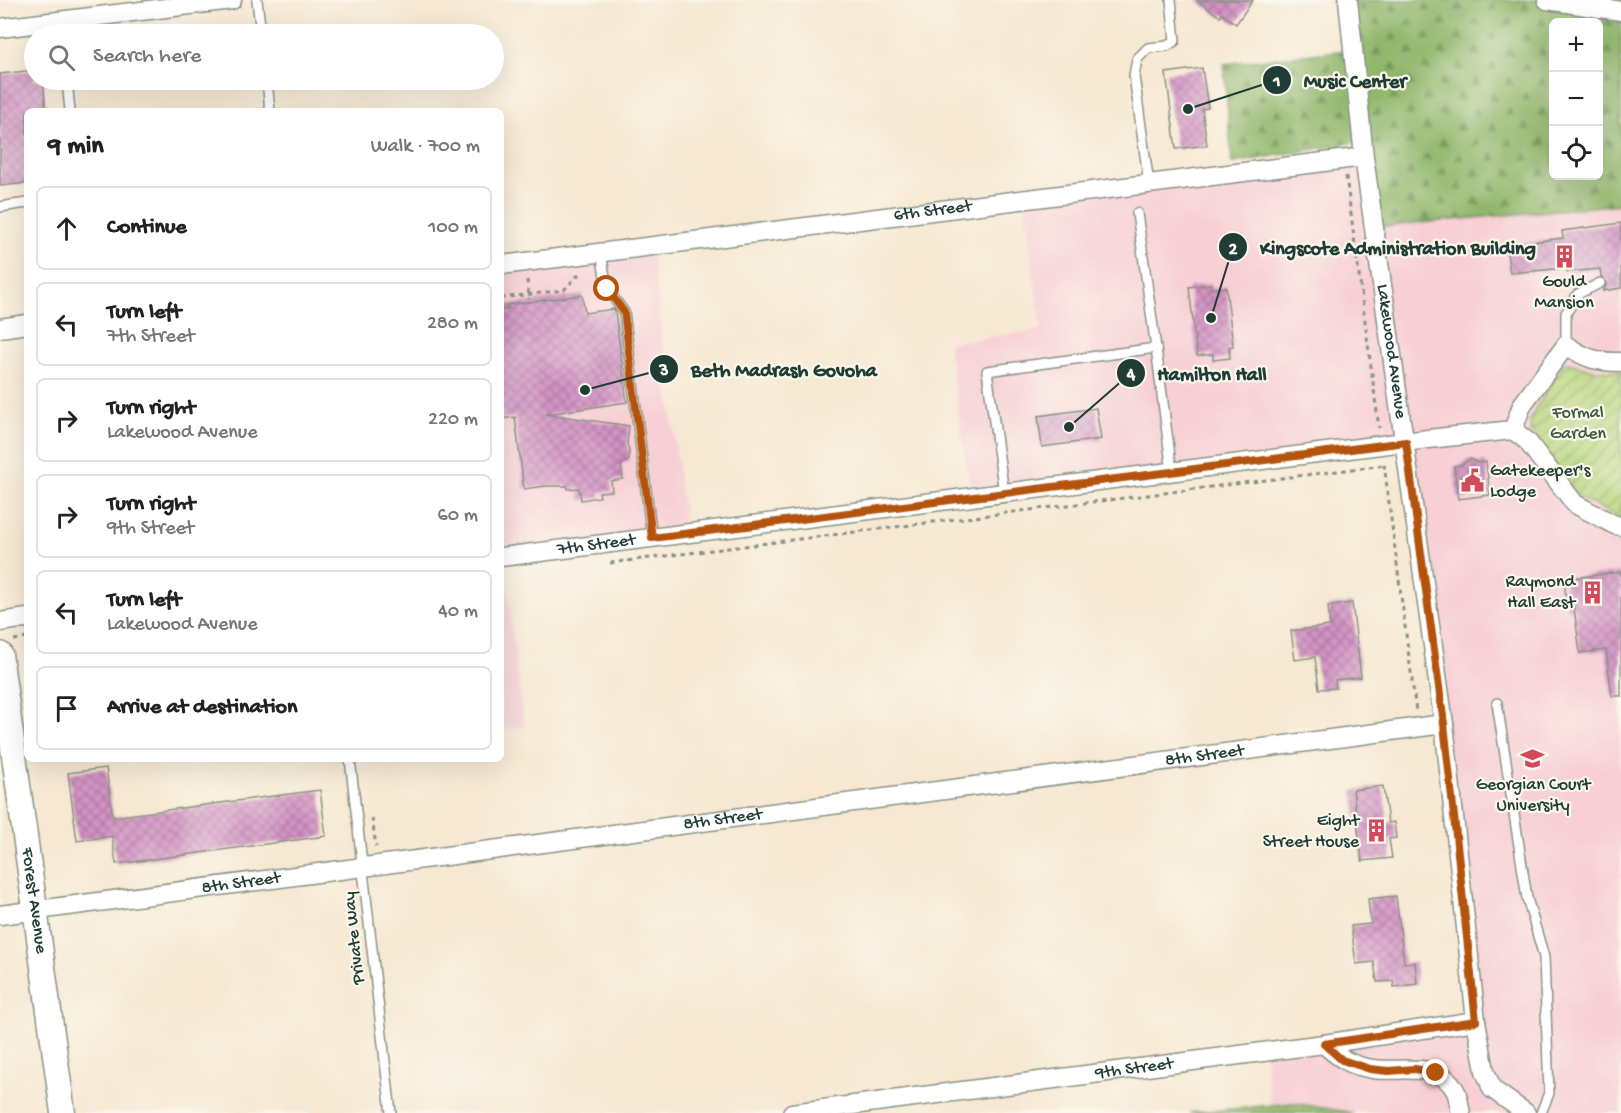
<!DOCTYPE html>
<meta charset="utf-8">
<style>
body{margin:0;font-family:"Gochi Hand",sans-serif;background:#f2f2f2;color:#222}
.controls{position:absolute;right:18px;top:18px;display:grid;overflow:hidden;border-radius:9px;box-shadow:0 6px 24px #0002}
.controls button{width:54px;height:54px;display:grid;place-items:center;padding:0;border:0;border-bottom:2px solid #e0e0e0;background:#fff;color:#222;font:30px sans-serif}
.stop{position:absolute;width:18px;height:18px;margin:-14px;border:4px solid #b45309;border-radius:50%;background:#fff}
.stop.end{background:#b45309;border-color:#fff;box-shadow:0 2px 6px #0008}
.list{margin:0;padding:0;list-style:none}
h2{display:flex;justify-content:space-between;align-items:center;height:78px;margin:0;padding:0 24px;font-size:26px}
h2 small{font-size:20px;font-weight:400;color:#767676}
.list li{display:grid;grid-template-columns:39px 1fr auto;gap:18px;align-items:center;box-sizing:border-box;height:84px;margin:0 12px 12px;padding:0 12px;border:2px solid #e0e0e0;border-radius:9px}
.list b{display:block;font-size:22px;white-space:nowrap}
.list p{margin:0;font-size:20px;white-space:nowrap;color:#767676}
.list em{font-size:20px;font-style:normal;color:#767676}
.icon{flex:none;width:33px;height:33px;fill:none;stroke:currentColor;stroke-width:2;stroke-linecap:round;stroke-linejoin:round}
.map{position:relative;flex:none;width:1621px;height:1113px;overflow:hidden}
.search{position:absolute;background:#fff;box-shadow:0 6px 24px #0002;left:24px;top:24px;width:480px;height:66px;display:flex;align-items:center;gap:15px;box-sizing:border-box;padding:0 21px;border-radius:33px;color:#767676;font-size:22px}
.panel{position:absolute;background:#fff;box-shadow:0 6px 24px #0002;left:24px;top:108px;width:480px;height:654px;border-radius:9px}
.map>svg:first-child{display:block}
.built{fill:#f7cfd5;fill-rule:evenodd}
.forest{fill:url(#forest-firs);stroke:#587a50;stroke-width:1.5;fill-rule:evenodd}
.garden{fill:url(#garden-furrows);stroke:#6b8a58;stroke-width:1.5}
.building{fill:url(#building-cross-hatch)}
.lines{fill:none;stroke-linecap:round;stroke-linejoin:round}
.lane-casing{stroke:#8a9283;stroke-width:12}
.street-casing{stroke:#8a9283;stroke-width:21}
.secondary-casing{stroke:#8a9283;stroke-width:27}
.path{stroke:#8a9283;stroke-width:3;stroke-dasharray:4.5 4.5;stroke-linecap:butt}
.lane{stroke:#fff;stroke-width:9}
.street{stroke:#fff;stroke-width:18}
.secondary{stroke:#fff;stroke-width:24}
.route{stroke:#b45309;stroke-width:8}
.labels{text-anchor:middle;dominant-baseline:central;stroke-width:4.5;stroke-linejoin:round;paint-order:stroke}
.street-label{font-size:18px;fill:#1f3d34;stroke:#fbf7ec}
.poi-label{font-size:18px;fill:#1f3d34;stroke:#fbf7ec}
.park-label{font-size:18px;fill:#3d5c43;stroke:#fbf7ec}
.leader{fill:none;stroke:#1f3d34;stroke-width:2}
.callout-dot{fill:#1f3d34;stroke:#fbf7ec;stroke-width:2}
.mark-label{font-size:18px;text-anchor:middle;font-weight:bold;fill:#fff}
.callout-label{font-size:20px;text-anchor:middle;font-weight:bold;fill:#1f3d34;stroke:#fbf7ec;stroke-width:4.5;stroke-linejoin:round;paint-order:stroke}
</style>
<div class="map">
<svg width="1621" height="1113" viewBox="0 0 1621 1113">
<defs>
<pattern id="forest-firs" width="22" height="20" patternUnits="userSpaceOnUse" patternTransform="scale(1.5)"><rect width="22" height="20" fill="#91b76c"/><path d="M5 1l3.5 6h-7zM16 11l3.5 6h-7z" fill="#76965a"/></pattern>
<pattern id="garden-furrows" width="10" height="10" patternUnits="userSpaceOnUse" patternTransform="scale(1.5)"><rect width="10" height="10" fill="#b7d67d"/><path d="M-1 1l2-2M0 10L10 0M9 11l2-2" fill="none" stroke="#94af67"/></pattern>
<pattern id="building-cross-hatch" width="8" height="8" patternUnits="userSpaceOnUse" patternTransform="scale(1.5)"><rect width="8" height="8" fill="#d392c4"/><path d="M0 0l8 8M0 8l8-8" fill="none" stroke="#ab78a0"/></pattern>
</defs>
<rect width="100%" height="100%" fill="#fbf7ec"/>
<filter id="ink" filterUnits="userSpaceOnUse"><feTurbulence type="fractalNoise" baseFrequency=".0167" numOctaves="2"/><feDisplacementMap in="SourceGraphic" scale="12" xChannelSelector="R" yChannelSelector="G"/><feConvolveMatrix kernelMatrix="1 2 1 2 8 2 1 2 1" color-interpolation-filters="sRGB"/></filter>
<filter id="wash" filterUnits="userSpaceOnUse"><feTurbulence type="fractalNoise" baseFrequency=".008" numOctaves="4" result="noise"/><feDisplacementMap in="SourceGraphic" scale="24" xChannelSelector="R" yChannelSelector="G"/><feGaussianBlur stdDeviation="1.35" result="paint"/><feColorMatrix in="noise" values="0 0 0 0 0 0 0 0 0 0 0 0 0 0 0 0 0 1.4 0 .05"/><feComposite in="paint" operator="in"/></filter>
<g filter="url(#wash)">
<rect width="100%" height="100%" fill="#f6e8d2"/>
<g class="built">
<path d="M 1348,0 L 1621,0 L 1621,1113 L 1271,1113 L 1264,1045 L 1476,1021 L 1406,442 L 971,497 L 948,343 L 1041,330 L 1024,200 L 1364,157 ZM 1554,22 L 1598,22 L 1598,176 L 1554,176 Z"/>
<polygon points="651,246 686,534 503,557 524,727 501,729 501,265"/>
</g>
<g class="forest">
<path d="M 1353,0 L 1621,0 L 1621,204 L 1379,227 L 1368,140 L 1232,163 L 1224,64 L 1348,50 ZM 1554,22 L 1598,22 L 1598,176 L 1554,176 Z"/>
<polygon points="1293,1103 1354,1113 1189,1113"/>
</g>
<polygon class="garden" points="1565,362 1594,370 1621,371 1621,518 1579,498 1531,432 1530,418"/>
<g id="blocks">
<g class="building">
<polygon points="1197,0 1253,0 1236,24 1222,14 1220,17"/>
<polygon points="1202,68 1208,108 1202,109 1207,145 1176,149 1166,73"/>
<polygon points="34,70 34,80 43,80 46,111 27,111 27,183 0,186 0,74"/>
<polygon points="1621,223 1621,288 1603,291 1607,283 1601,276 1600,269 1567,272 1566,268 1510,273 1506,245 1563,238 1562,231"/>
<polygon points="1210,284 1211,289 1226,287 1233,346 1229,347 1230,358 1213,360 1213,354 1197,356 1189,287"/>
<polygon points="582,295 585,313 614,309 615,311 627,402 546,414 629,426 627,444 629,451 629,460 621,465 623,479 611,481 612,491 599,492 600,497 581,500 579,488 568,489 567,486 546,486 524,489 515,417 501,419 501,310 508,309 507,305"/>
<polygon points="1096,408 1101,439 1042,447 1038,416"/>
<polygon points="1470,459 1478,463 1486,462 1490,495 1458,499 1454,466 1461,465"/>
<polygon points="1621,572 1621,696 1612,696 1606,650 1580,653 1574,608 1567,609 1564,579"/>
<polygon points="1352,603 1361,677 1335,680 1336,688 1319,689 1315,657 1295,660 1291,631 1330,626 1328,606"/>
<polygon points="106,768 113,817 320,790 326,836 116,864 112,836 77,841 68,773"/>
<polygon points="1383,786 1388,823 1394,822 1396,838 1389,839 1392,858 1362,861 1353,790"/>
<polygon points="1396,896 1404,963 1415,962 1417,984 1394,987 1393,981 1377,982 1374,962 1356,964 1351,926 1371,924 1368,899"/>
</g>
</g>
</g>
<g filter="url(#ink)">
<use href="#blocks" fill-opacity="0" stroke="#8a9283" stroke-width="1.5"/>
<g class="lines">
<defs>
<g id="lane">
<polyline points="257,0 261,34"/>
<polyline points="62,21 64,34"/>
<polyline points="67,80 70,111"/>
<polyline points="267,80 270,111"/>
<polyline points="1149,184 1134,76 1137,59 1148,48 1167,46 1175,41 1171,0"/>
<polyline points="0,207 27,203"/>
<polyline points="601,252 607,289 624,312 652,538"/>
<polyline points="1566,345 1566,313 1578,294 1600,283"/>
<polyline points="1156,348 1172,472"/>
<polyline points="1004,493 987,371 1156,348 1137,213"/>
<polyline points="1497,703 1527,898 1544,957 1549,1093 1541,1113"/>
<polyline points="350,759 391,1113"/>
</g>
<g id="street">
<path id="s1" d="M 1348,0 L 1364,157 L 1444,724 L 1476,1021 L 1485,1071 L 1492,1089 L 1526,1113"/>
<polyline points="1547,0 1621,11"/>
<polyline points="0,28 232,0"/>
<path id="s2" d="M 501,265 L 1364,157"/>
<polyline points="0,328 27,324"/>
<path d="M 1621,362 C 1597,362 1586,359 1566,345 L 1522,405 L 1513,430 L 1527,441 L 1575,504 L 1615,525 L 1621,526"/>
<path id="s3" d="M 501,557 L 1428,439 L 1513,430"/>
<polyline points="0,622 27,618"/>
<path id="s4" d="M 0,915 L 1444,724"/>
<path d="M 1324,1044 C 1339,1058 1351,1066 1373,1069 C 1400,1073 1439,1060 1455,1090 C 1459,1097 1459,1106 1461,1113"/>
<path id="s5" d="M 792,1113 L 1324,1044 L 1476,1021"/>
</g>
<g id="secondary">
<path id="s6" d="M 0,654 L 63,1113"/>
</g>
</defs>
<use href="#lane" class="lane-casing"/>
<use href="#street" class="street-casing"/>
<use href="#secondary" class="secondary-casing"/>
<g class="path">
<polyline points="1346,176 1379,428"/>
<polyline points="527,280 529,299"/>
<polyline points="501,298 564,290 580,273"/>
<polyline points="1384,464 1416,711"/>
<polyline points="501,490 501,491"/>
<polyline points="610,563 1385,465"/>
<polyline points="14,640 27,638"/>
<polyline points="372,818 376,847"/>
</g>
<use href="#lane" class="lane"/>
<use href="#street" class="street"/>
<use href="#secondary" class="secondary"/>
</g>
</g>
<g class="lines" filter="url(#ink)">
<polyline class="route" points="607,289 624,312 652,538 1406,442 1444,724 1476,1021 1324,1044 1342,1060 1370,1069 1388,1071 1415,1069 1436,1073"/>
</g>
<defs>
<symbol id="building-bare" viewBox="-9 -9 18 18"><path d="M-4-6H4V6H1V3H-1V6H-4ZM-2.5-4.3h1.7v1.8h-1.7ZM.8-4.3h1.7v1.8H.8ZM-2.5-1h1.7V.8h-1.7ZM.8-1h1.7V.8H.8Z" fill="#d1495b" stroke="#fbf7ec" stroke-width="2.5" paint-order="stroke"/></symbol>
<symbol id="civic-bare" viewBox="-9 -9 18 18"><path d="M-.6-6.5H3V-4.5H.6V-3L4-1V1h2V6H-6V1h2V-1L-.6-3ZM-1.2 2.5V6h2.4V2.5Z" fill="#d1495b" stroke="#fbf7ec" stroke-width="2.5" paint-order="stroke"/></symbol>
<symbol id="university-bare" viewBox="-9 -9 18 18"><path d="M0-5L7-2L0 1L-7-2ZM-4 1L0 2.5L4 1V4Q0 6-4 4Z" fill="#d1495b" stroke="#fbf7ec" stroke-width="2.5" paint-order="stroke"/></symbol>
</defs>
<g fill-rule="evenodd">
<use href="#building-bare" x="1548" y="240" width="33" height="33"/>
<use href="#civic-bare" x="1456" y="464" width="33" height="33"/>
<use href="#building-bare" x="1576" y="576" width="33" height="33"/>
<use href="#university-bare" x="1516" y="742" width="33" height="33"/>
<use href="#building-bare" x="1360" y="814" width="33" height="33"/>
</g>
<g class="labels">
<g class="street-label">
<text stroke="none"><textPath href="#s2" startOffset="435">6th Street</textPath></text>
<text stroke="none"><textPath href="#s1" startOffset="354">Lakewood Avenue</textPath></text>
<text stroke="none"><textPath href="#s3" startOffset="96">7th Street</textPath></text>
<text stroke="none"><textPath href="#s4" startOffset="1215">8th Street</textPath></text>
<text stroke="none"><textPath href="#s4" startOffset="729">8th Street</textPath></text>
<text stroke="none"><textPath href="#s4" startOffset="243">8th Street</textPath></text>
<text stroke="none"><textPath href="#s6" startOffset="249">Forest Avenue</textPath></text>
<text transform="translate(355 938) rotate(-96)">Private Way</text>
<text stroke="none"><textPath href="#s5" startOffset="345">9th Street</textPath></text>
</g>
<g class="poi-label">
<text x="1564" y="282">Gould<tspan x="1564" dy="21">Mansion</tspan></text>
<text x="1490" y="471" text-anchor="start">Gatekeeper's<tspan x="1490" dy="21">Lodge</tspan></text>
<text x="1575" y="582" text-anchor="end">Raymond<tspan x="1575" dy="21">Hall East</tspan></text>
<text x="1533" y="785">Georgian Court<tspan x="1533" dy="21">University</tspan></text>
<text x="1359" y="821" text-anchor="end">Eight<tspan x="1359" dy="21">Street House</tspan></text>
</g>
<g class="park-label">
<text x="1578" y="413">Formal<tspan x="1578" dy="21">Garden</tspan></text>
</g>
</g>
<path class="leader" d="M1188 109L1277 80M1211 318L1233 247M585 390L664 369M1069 427L1131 373"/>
<g class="callout-dot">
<circle cx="1188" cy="109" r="6"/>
<circle cx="1211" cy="318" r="6"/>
<circle cx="585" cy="390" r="6"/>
<circle cx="1069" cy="427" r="6"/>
<circle cx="1277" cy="80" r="15"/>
<circle cx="1233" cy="247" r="15"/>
<circle cx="664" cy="369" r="15"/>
<circle cx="1131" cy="373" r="15"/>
</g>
<g class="mark-label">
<text x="1277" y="86">1</text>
<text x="1233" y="254">2</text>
<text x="664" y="375">3</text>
<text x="1131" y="379">4</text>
</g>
<g class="callout-label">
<text x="1355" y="87">Music Center</text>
<text x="1398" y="254">Kingscote Administration Building</text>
<text x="784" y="376">Beth Madrash Govoha</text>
<text x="1212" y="380">Hamilton Hall</text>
</g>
</svg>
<div class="controls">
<button>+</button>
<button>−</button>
<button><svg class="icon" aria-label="locate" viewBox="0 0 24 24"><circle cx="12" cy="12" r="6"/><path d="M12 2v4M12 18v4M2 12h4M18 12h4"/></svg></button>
</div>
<div class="stop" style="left:607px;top:289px"></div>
<div class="stop end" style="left:1436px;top:1073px"></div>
<div class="search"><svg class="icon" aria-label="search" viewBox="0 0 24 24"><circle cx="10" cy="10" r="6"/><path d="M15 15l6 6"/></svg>Search here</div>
<section class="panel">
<h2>9 min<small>Walk · 700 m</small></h2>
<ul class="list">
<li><svg class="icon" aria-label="ahead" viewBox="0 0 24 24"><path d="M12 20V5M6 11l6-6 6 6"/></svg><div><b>Continue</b></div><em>100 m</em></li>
<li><svg class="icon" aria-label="left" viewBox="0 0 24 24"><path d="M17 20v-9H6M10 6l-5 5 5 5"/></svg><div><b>Turn left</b><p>7th Street</p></div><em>280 m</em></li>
<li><svg class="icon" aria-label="right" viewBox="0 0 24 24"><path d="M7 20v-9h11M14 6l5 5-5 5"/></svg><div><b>Turn right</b><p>Lakewood Avenue</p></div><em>220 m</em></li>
<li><svg class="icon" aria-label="right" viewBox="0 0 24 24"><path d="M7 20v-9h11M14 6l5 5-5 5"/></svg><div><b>Turn right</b><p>9th Street</p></div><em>60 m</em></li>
<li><svg class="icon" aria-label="left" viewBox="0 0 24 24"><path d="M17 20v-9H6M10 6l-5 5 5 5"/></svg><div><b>Turn left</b><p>Lakewood Avenue</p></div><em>40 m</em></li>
<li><svg class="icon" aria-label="arrive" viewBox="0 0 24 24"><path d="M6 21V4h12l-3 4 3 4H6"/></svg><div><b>Arrive at destination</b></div></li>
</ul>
</section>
</div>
